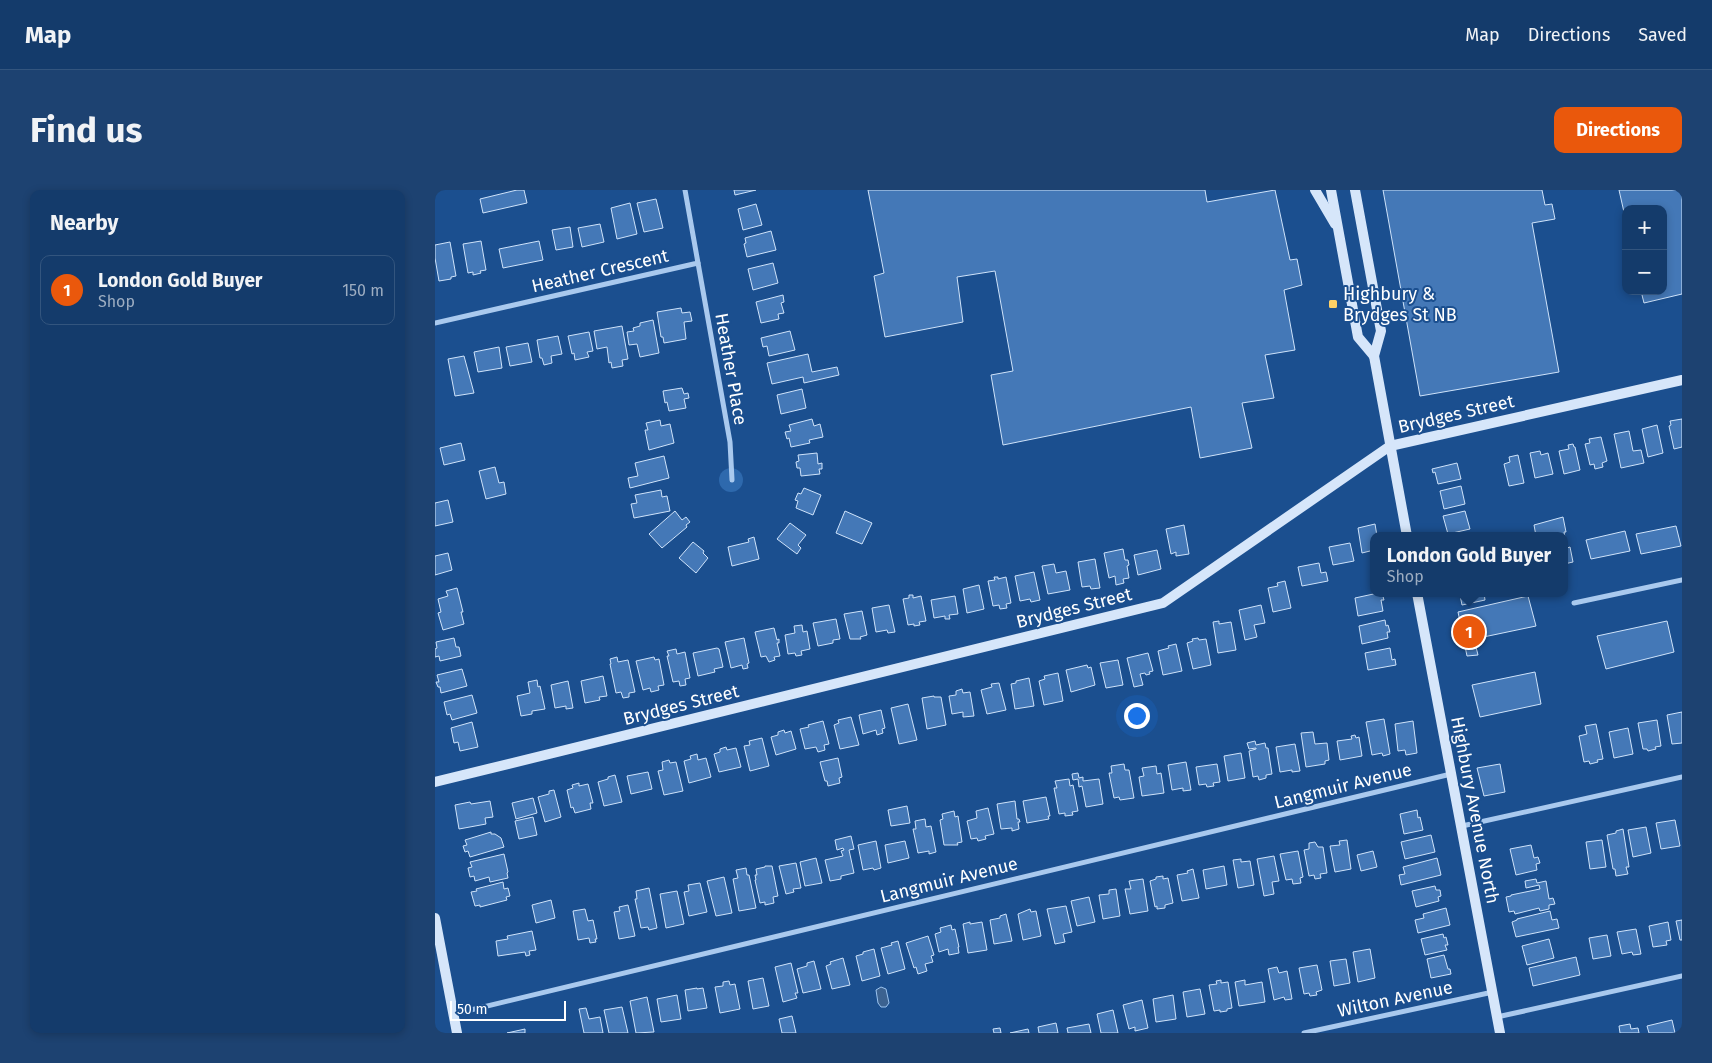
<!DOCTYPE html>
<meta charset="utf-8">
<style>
body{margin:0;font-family:"Fira Sans",sans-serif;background:#1d4271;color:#f1f3f6}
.controls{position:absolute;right:15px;top:15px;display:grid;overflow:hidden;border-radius:10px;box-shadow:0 2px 8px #0003}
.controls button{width:45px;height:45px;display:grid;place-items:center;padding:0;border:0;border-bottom:1px solid #33557e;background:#143b6b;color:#f1f3f6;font:25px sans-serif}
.scale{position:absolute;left:15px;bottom:12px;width:116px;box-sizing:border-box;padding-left:5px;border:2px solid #fff;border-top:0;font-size:14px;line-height:18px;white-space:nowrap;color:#fff;-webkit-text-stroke:4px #1b4f8f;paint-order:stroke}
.you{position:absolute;left:701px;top:525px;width:18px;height:18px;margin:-12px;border:4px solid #fff;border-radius:50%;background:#1a73e8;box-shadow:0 0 0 8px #1a73e833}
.badge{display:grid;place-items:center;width:32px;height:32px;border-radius:50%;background:#ea580c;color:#fff;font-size:16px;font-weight:700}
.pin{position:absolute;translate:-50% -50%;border:2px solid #fff;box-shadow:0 1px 5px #0006}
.popup{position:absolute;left:935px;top:342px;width:198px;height:65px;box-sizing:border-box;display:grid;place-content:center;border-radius:10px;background:#143b6b;filter:drop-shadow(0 1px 4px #0005);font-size:16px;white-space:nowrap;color:#9dadc1}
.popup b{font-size:19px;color:#f1f3f6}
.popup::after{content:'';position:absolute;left:50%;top:100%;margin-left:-10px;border:10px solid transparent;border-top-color:#143b6b}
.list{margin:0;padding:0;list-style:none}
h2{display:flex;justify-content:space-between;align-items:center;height:65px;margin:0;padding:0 20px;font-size:21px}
h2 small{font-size:16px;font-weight:400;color:#9dadc1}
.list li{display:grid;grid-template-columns:32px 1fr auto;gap:15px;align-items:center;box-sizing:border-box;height:70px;margin:0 10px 10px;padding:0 10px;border:1px solid #33557e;border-radius:10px}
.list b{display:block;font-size:19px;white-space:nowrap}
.list p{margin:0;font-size:16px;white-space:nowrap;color:#9dadc1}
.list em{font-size:16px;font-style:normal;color:#9dadc1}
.map{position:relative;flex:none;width:1247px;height:843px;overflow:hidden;border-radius:10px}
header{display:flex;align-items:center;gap:30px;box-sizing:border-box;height:70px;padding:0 25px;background:#143b6b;border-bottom:1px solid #33557e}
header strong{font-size:24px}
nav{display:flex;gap:28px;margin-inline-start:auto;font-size:18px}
.intro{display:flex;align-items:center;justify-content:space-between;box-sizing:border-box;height:120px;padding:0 30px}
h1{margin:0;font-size:35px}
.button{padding:12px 22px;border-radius:10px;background:#ea580c;color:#fff;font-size:18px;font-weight:700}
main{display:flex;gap:30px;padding:0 30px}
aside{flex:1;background:#143b6b;border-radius:10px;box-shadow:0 2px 8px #0003}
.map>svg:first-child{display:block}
.green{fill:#2e69ad}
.water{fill:#3c6290;stroke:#9cc4f0}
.building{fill:#4478b7;stroke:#cfe3fa}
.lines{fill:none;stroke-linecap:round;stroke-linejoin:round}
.street{stroke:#a9c9ee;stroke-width:5}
.secondary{stroke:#d6e6fa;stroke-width:10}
.poi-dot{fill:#ffd166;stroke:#1b4f8f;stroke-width:2}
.labels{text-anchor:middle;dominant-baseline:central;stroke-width:4;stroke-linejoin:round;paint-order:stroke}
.street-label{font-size:18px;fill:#fff;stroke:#1b4f8f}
.poi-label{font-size:18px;fill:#fff;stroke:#1b4f8f;text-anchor:start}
</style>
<header>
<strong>Map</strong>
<nav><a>Map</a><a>Directions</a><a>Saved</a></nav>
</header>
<div class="intro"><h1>Find us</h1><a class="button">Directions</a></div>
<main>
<aside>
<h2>Nearby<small></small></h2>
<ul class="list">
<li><span class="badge">1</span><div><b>London Gold Buyer</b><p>Shop</p></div><em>150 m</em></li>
</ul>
</aside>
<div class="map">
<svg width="1247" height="843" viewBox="0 0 1247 843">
<rect width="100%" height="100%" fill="#1b4f8f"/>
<circle class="green" cx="296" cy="290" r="12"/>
<polygon class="water" points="446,797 451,799 454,813 451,817 446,817 443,813 441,800"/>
<g class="building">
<polygon points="82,0 89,0 92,13 48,23 45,9"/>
<polygon points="299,0 321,0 300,5"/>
<polygon points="433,0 770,0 772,12 840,0 855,70 862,69 867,95 849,100 860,160 830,165 839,208 807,213 817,258 765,268 756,217 568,255 556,185 578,181 560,81 522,87 528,132 450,147 439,86 449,83"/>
<polygon points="948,0 1107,0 1110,15 1117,14 1120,29 1097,33 1124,182 985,206"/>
<polygon points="1184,0 1247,0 1247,104 1209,113 1206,101 1228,101 1228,19 1191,19 1191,31"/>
<polygon points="221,9 228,38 209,42 202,13"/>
<polygon points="195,13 202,44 182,49 176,18"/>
<polygon points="321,14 327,35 308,40 303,19"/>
<polygon points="165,34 169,52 147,57 143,38"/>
<polygon points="135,37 138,57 121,60 117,40"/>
<polygon points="336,41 341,60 312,67 309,54 311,53 310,48"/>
<polygon points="46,51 51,80 45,81 46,83 38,85 38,82 33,83 28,54"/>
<polygon points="104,51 108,70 68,78 64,59"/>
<polygon points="15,52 21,86 16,87 16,89 4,91 0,68 0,55"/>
<polygon points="338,73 343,93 318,100 313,79"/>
<polygon points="348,105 349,112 346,113 349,123 343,124 344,129 326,133 321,112"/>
<polygon points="246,118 247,123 255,122 257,131 249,132 251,149 229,153 228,147 226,147 222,122"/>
<polygon points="218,130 224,163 205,167 202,154 194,155 192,142 199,141 198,138 205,136 205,133"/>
<polygon points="187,136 193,169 187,170 188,176 177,178 176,172 174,173 172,157 162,159 159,141"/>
<polygon points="355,141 360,160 334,166 332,156 328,157 326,148"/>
<polygon points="154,142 158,161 152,162 154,167 140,170 139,163 137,164 133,146"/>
<polygon points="123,146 127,164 116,166 117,173 109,175 107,168 105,168 102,150"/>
<polygon points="93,153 97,172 75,176 71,157"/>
<polygon points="64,157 67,178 43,182 39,162"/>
<polygon points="373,164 377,182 402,177 404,185 369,193 368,187 337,194 332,173"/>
<polygon points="29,166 39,203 20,206 13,169"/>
<polygon points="247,198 249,204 253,203 254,208 249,209 251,218 234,221 232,212 230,213 228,201"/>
<polygon points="367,199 371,218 346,224 342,205"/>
<polygon points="377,229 379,236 385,234 388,247 374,250 375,253 356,257 354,248 352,249 350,242 356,241 354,235"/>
<polygon points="1247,229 1247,257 1239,259 1234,236 1236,235 1235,231"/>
<polygon points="225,230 226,236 235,234 239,253 214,260 210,240 213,240 211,233"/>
<polygon points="1222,235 1228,263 1213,267 1207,239"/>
<polygon points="1194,241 1198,261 1206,260 1209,273 1186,278 1179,244"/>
<polygon points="1166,247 1172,271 1167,273 1168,277 1160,279 1159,274 1155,275 1150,254 1155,253 1154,249"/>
<polygon points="26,253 30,270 9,275 5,258"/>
<polygon points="1138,254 1139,257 1140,257 1145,280 1129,284 1124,261 1134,259 1133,255"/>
<polygon points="1105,261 1106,265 1113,263 1118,284 1100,288 1095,263"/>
<polygon points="382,263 383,274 387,273 387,279 384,279 385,284 366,286 365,278 362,278 361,272 364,271 363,265"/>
<polygon points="1083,265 1089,293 1074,296 1069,274 1075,272 1074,267"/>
<polygon points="229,266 234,288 195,298 193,288 203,286 200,273"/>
<polygon points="1022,273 1026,289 1003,294 1000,282 998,283 997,279"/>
<polygon points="60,277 64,293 69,292 71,304 51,309 44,281"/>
<polygon points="1026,296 1030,314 1009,319 1005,301"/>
<polygon points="369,298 386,305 378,325 361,318 363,311 360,310 363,303 366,304"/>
<polygon points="226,300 227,307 232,306 235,321 199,328 196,314 202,313 200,305"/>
<polygon points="13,310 18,332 0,336 0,313"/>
<polygon points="240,321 247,330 251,327 255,332 251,335 252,337 227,358 214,344"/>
<polygon points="410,321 437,333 427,354 401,343"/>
<polygon points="1030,321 1035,339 1013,344 1008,326"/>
<polygon points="1128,327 1131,342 1129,342 1132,358 1135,357 1138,372 1129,374 1129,346 1101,346 1099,335"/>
<polygon points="355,333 371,345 363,355 366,358 362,364 342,349"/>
<polygon points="940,334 942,346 939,346 939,360 927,363 923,338"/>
<polygon points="749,335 754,364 741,366 741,362 736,364 731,339"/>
<polygon points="1241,336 1246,356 1206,364 1201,344"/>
<polygon points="1190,341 1195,361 1156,369 1151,350"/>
<polygon points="319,347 324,369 297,376 293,357 314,352 313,349"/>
<polygon points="258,352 269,361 268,363 273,368 261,383 244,368"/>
<polygon points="915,353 919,371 898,375 894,357"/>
<polygon points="688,359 690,370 693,370 694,375 692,376 694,388 688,389 689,393 681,395 680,386 674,388 669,363"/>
<polygon points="722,360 726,379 703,385 699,365"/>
<polygon points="13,363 17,380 0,385 0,366"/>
<polygon points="660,369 665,398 656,399 655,396 647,397 643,372"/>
<polygon points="884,373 886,383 891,382 893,391 867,396 863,377"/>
<polygon points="619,374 621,383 631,381 635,400 613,404 607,376"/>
<polygon points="599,382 605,410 596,412 595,409 585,411 580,386"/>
<polygon points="559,387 563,387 563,389 571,387 576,413 571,414 572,418 565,419 564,415 558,416 553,391 560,390"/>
<polygon points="850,391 856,418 838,422 833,398 843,396 842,393"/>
<polygon points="544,395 549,419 532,423 528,399"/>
<polygon points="22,398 28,422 26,422 29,434 8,440 3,423 6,422 3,409 13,406 11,401"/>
<polygon points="943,403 947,403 949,410 946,410 948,421 923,426 920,408"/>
<polygon points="1020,403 1049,403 1050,410 1027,415 1025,405 1021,406"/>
<polygon points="474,405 478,405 478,408 486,406 491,431 484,432 485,435 479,436 479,434 473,435 468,409 474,408"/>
<polygon points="520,406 523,424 514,425 515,429 510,429 510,426 499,428 496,410"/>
<polygon points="1093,406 1101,436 1039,449 1043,465 1032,466 1023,422"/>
<polygon points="454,415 460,442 453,443 452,440 441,442 437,418"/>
<polygon points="826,415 830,433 819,435 822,447 810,450 804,420"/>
<polygon points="427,421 432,445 425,447 426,449 415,449 409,424"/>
<polygon points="401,429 405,449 398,450 398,453 383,456 378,433"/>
<polygon points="950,430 951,436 953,435 955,442 952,442 953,448 927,454 924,436"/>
<polygon points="784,431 784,434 796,432 801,460 783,463 778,432"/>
<polygon points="1232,431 1239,462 1171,479 1162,446"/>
<polygon points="367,435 368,442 372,441 375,459 366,461 367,465 361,466 360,463 353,464 350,445 360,443 359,436"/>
<polygon points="339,438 342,450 344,449 344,453 342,453 345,466 339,467 340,470 334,472 331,466 326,467 320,442"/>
<polygon points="19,448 21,457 24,457 26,466 5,471 4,466 0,467 0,459 2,458 1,452"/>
<polygon points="309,448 314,473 312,474 313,478 308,479 307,475 296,478 290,452"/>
<polygon points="763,448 764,450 771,449 776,475 758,479 752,453 758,451 757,449"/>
<polygon points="741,454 747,481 728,485 723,461 734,458 733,456"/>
<polygon points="282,458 284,459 288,477 279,479 280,482 263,486 258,463"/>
<polygon points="955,458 957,470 960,469 961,475 933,480 930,463"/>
<polygon points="241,459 242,464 250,462 255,488 250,489 251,495 245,496 244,491 238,492 232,466 234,466 232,461"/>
<polygon points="713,463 718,481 714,482 715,484 711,485 710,483 705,484 708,495 699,497 692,468"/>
<polygon points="182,467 183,472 193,470 200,502 194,503 194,507 188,508 186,502 181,503 175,474 176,474 175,469"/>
<polygon points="219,467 220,470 224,469 229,495 223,496 224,500 216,502 215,498 208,500 201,471"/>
<polygon points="683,470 688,495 671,498 665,473"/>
<polygon points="652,475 653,478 656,477 660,495 636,502 631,480"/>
<polygon points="27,479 32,496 6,503 5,497 3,497 1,492 4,492 2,485"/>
<polygon points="1100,482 1106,514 1045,527 1037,495"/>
<polygon points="623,483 628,511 609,515 604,491 610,489 609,486"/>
<polygon points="168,486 172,506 164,507 165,510 150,513 146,491"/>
<polygon points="594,488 599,516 580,519 576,494 581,493 581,491"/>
<polygon points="102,490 103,497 105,496 110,519 97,521 97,524 86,526 82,506 95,503 93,492"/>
<polygon points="133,491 138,518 131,519 131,516 120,518 116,495"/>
<polygon points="564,493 571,520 552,524 546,500 557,497 556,494"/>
<polygon points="527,499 528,503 535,502 539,526 528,527 528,522 517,524 514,506 521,505 521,501"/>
<polygon points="37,505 42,523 17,530 15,524 12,525 9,512"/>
<polygon points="499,506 499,507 506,507 511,535 492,539 487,508"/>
<polygon points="473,514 482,550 464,554 456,518"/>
<polygon points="446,520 450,538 447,539 448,543 442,545 441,540 428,544 424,525"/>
<polygon points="1247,522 1247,553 1237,554 1232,525"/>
<polygon points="416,527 424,555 405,559 399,535 404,533 403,530"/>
<polygon points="949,529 955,564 948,566 947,563 937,565 931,532"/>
<polygon points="1222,530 1226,556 1220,557 1221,559 1213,561 1212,559 1208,559 1203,533"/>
<polygon points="388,531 394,554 389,555 390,560 383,562 381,557 370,559 365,539 374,537 373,535"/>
<polygon points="978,531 982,563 971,565 970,560 963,561 960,534"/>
<polygon points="37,532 43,557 25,561 23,552 19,553 16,538"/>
<polygon points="1161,534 1168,569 1162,570 1163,572 1155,574 1154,571 1149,572 1144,546 1152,544 1150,536"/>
<polygon points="1193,538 1198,564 1179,568 1174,542"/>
<polygon points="349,540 350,543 356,541 361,559 341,565 336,547 343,545 343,542"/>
<polygon points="878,542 880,554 892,553 894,570 890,571 890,574 871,577 866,543"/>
<polygon points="920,545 921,548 924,547 927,566 905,570 902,551 917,549 916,546"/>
<polygon points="327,548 334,576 315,581 309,556 315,555 314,551"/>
<polygon points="820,551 821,555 830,553 831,558 833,558 837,584 831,585 831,588 824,590 823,586 818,587 814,561 821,559 821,558 814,559 812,553"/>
<polygon points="860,554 865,581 857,582 857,580 845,582 841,557"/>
<polygon points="291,557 292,560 301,558 306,577 284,582 279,564 285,562 285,559"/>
<polygon points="806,563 810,588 793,591 789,566"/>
<polygon points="262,564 263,570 271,568 276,587 254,593 249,571 256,569 255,566"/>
<polygon points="403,568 407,587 404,588 405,593 393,596 392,591 390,591 385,572"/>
<polygon points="234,570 235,573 241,572 248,601 229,605 223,581 228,580 227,572"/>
<polygon points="751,572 756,600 748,601 748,598 737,600 733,575"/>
<polygon points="689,574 690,580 694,580 699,608 685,610 684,607 679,608 674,583 677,583 676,576"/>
<polygon points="782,574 785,592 778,593 779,596 772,597 771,594 764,595 761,577"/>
<polygon points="1065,574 1070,602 1049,606 1042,578"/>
<polygon points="721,576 722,584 726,583 729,603 707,606 704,587 709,586 707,578"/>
<polygon points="213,582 217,599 196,604 192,586"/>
<polygon points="643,583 644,588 648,587 648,591 664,589 668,614 651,617 647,596 644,597 643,589 638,590 637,584"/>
<polygon points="180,585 187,612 169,616 163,592 173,589 173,587"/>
<polygon points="634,589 635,596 638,595 643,621 637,622 638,625 630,626 630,623 624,624 619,598 622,598 620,591"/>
<polygon points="144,593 144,596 153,594 158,613 155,613 156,619 140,623 138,617 136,618 132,600 138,598 137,595"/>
<polygon points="119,600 126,627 110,632 103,607 114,604 114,601"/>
<polygon points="611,607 615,626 613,626 614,629 592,633 588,611"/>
<polygon points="98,608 102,623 81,629 77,613"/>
<polygon points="55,611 58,627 50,628 51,634 24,639 20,615 35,612 36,614"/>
<polygon points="580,611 582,629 584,629 585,632 583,632 584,639 577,641 577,638 566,639 562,614"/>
<polygon points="472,616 475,633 456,636 453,620"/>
<polygon points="553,618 559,644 550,646 551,649 543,651 542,648 536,649 532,631 542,628 541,621"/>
<polygon points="982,620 983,628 985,627 988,640 969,644 965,624"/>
<polygon points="519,621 520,627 523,626 527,652 522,653 523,655 509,655 505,630 508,629 507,624"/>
<polygon points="98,627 102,645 84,649 80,631"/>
<polygon points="490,629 491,637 496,636 501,662 494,664 494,661 483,663 478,639 481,639 480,631"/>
<polygon points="1240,630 1245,656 1226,659 1221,633"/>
<polygon points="1211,637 1216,663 1198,667 1193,640"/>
<polygon points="1188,639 1194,677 1191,677 1193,684 1181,686 1180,679 1178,679 1172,645 1181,643 1181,641"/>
<polygon points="56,642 56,644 60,644 66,648 69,657 35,667 33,661 30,662 28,656 32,655 30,650"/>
<polygon points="996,645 1000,662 970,669 966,652"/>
<polygon points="416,646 419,659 414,660 419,683 406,686 406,689 395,691 390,670 408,666 406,661 409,660 408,658 402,660 400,650"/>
<polygon points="912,650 916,679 900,682 895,656 905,655 904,651"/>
<polygon points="1167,650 1171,677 1155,679 1151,652"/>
<polygon points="441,651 446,678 439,680 438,678 428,680 423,655"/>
<polygon points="470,651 474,668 453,673 450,655"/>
<polygon points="880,652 883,657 888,657 892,683 885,684 886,688 880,689 879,685 874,686 869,660 874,659 874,653"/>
<polygon points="1096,655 1099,668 1103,667 1105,673 1101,674 1102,680 1081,685 1075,659"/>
<polygon points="863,661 868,687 865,688 866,693 858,694 857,689 851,690 845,664"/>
<polygon points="938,661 942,677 926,681 922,665"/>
<polygon points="69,664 73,682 72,683 73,688 55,692 54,687 40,691 39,686 35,687 33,678 37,677 35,672"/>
<polygon points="839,666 844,691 837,692 839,704 829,706 822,669"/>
<polygon points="381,668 387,693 370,696 365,672"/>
<polygon points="1002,668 1006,685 966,695 964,685 970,684 968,677"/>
<polygon points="806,669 806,672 815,671 819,695 803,698 798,670"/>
<polygon points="361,673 366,698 358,699 359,702 351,704 344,676"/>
<polygon points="330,676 337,676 343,706 338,707 339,713 330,715 330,712 325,713 320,690 321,690 320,685 322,685 321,679 330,677"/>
<polygon points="789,676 792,695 771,699 768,680"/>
<polygon points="311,678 312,685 314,685 321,718 304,721 298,689 303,688 301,680"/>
<polygon points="758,679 764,708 747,711 742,685 753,683 752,681"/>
<polygon points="728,686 728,689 733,688 738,713 730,715 730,718 722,719 722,716 720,717 715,691 721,689 721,687"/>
<polygon points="289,687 297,723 281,726 272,691"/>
<polygon points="708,689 713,721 695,724 690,699 696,699 694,691"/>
<polygon points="1101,689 1102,693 1111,691 1114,709 1118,708 1120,714 1114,715 1114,719 1105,721 1104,718 1080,724 1079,721 1074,722 1071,707 1076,706 1076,705 1105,699 1104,695 1091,698 1090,691"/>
<polygon points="68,692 69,699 73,698 75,706 71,707 72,710 45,717 45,715 40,716 36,702 42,701 41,699"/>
<polygon points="265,693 272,722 254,726 249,702 254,701 253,695"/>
<polygon points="1000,696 1001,700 1005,700 1006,706 1003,707 1004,711 981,717 977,701"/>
<polygon points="214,698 222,738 214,740 213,737 206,738 200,709 202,709 201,701"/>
<polygon points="681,699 685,726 668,729 664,705 674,704 674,700"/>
<polygon points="242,701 249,734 231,738 225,704"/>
<polygon points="654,707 660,732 642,736 636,711"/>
<polygon points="116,710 120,728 101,733 97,715"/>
<polygon points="193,715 200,746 184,749 179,722 185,721 184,717"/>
<polygon points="631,716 637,742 628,744 630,752 620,754 612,719"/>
<polygon points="1011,718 1015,735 983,743 980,730 989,728 988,724"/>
<polygon points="150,719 153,731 158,730 162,749 160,749 161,752 155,753 154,748 143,750 138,721"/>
<polygon points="595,719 596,722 601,721 606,746 588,750 583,724"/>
<polygon points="1115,721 1117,730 1122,729 1124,738 1081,747 1077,732 1082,730 1082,729"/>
<polygon points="571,724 577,751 559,754 555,730 565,728 565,726"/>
<polygon points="1247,730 1247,750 1245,750 1241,731"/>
<polygon points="535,732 535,734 547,732 552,760 533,763 528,734"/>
<polygon points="1233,732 1236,750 1231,751 1232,755 1218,757 1214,736"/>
<polygon points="516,735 517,740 520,739 524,757 523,757 524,763 514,765 513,759 504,762 500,744 506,742 505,738"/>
<polygon points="1201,739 1206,764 1198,765 1197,762 1187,764 1182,742"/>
<polygon points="97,741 101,760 94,761 95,765 91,766 90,762 63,766 61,751 73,749 72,746"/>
<polygon points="1008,744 1009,748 1011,747 1013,755 1010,755 1012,760 990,765 986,749"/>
<polygon points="1172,745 1176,766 1158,769 1154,748"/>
<polygon points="493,746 499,765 496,766 498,772 490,774 492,781 483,784 481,777 479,778 471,753"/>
<polygon points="1114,749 1119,768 1092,775 1087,756"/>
<polygon points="463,751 470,779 453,784 446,758 457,755 456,753"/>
<polygon points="439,759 445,786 427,791 421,766 428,764 428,762"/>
<polygon points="935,759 940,788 923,792 918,762"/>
<polygon points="1009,765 1013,779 1015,779 1016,784 996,788 992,769"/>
<polygon points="1141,767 1145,785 1098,796 1094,778"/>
<polygon points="408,768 415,795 397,799 391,776 396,774 395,772"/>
<polygon points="911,769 915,793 899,796 895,771"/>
<polygon points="379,771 386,799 368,803 362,779 372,776 372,773"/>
<polygon points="356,773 363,803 360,803 362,808 348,812 340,777"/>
<polygon points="882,775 887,800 881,802 882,805 875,806 874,803 869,804 864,778"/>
<polygon points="842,777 844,783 852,781 857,809 850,810 849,807 839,810 833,779"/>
<polygon points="328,788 334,816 318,819 313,791"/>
<polygon points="786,790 786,793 793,792 797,818 792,819 792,821 785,822 785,820 779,821 774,795 782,794 781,791"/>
<polygon points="810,790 810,795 827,792 830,812 804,816 800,792"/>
<polygon points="294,791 295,795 300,794 305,819 285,823 280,797 288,796 288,792"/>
<polygon points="262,798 262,799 268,798 272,818 253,821 250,800"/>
<polygon points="765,799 770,824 752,827 748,802"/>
<polygon points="242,805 246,829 226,832 222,809"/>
<polygon points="738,805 741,829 721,832 718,809"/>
<polygon points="212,807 219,842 201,843 195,811"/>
<polygon points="707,810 713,838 700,841 700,837 694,839 688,815"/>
<polygon points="187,817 193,843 174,843 169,820"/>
<polygon points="151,818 154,829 165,827 168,843 149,843 144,819"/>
<polygon points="678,820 683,843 666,843 662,824"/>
<polygon points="357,826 361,843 347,843 344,829"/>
<polygon points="1237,830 1240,843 1214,843 1212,836"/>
<polygon points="621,833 623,843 604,843 603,837"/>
<polygon points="654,834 656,843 633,843 632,838"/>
<polygon points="1195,834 1196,839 1203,838 1204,843 1185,843 1184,836"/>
<polygon points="565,838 566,843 559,843 558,839"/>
<polygon points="90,839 90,843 72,843"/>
<polygon points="593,839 594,843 575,843"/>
</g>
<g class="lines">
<g class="street">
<polyline points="263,73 295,252 297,290"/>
<polyline points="0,133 263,73 250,0"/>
<polyline points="1139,413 1247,390"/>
<polyline points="1027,636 1247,587"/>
<polyline points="19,824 1016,584"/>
<polyline points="1062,827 1247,786"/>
<polyline points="869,843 1058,802"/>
</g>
<g class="secondary">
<polyline points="880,0 900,34"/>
<polyline points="896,0 923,147 939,166"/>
<polyline points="920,0 946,141 939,166 972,346"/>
<polyline points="982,403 1065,843"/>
<polyline points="0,592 728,413 955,256 1247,190"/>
<polyline points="0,728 22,843"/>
</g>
</g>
<rect class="poi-dot" x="893" y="109" width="10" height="10" rx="2.5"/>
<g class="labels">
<g class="street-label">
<text transform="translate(165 81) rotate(-13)">Heather Crescent</text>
<text transform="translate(296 179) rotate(80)">Heather Place</text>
<text transform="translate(1021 224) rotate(-13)">Brydges Street</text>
<text transform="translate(639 418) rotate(-14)">Brydges Street</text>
<text transform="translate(246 515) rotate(-14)">Brydges Street</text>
<text transform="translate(908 596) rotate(-14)">Langmuir Avenue</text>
<text transform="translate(1040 620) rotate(79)">Highbury Avenue North</text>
<text transform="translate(514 690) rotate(-14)">Langmuir Avenue</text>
<text transform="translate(960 809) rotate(-12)">Wilton Avenue</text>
</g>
<g class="poi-label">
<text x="908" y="104">Highbury &amp;<tspan x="908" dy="21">Brydges St NB</tspan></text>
</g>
</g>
</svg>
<div class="controls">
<button>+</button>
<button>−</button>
</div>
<div class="scale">50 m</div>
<div class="you"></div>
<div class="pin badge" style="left:1034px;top:442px">1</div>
<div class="popup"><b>London Gold Buyer</b>Shop</div>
</div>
</main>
